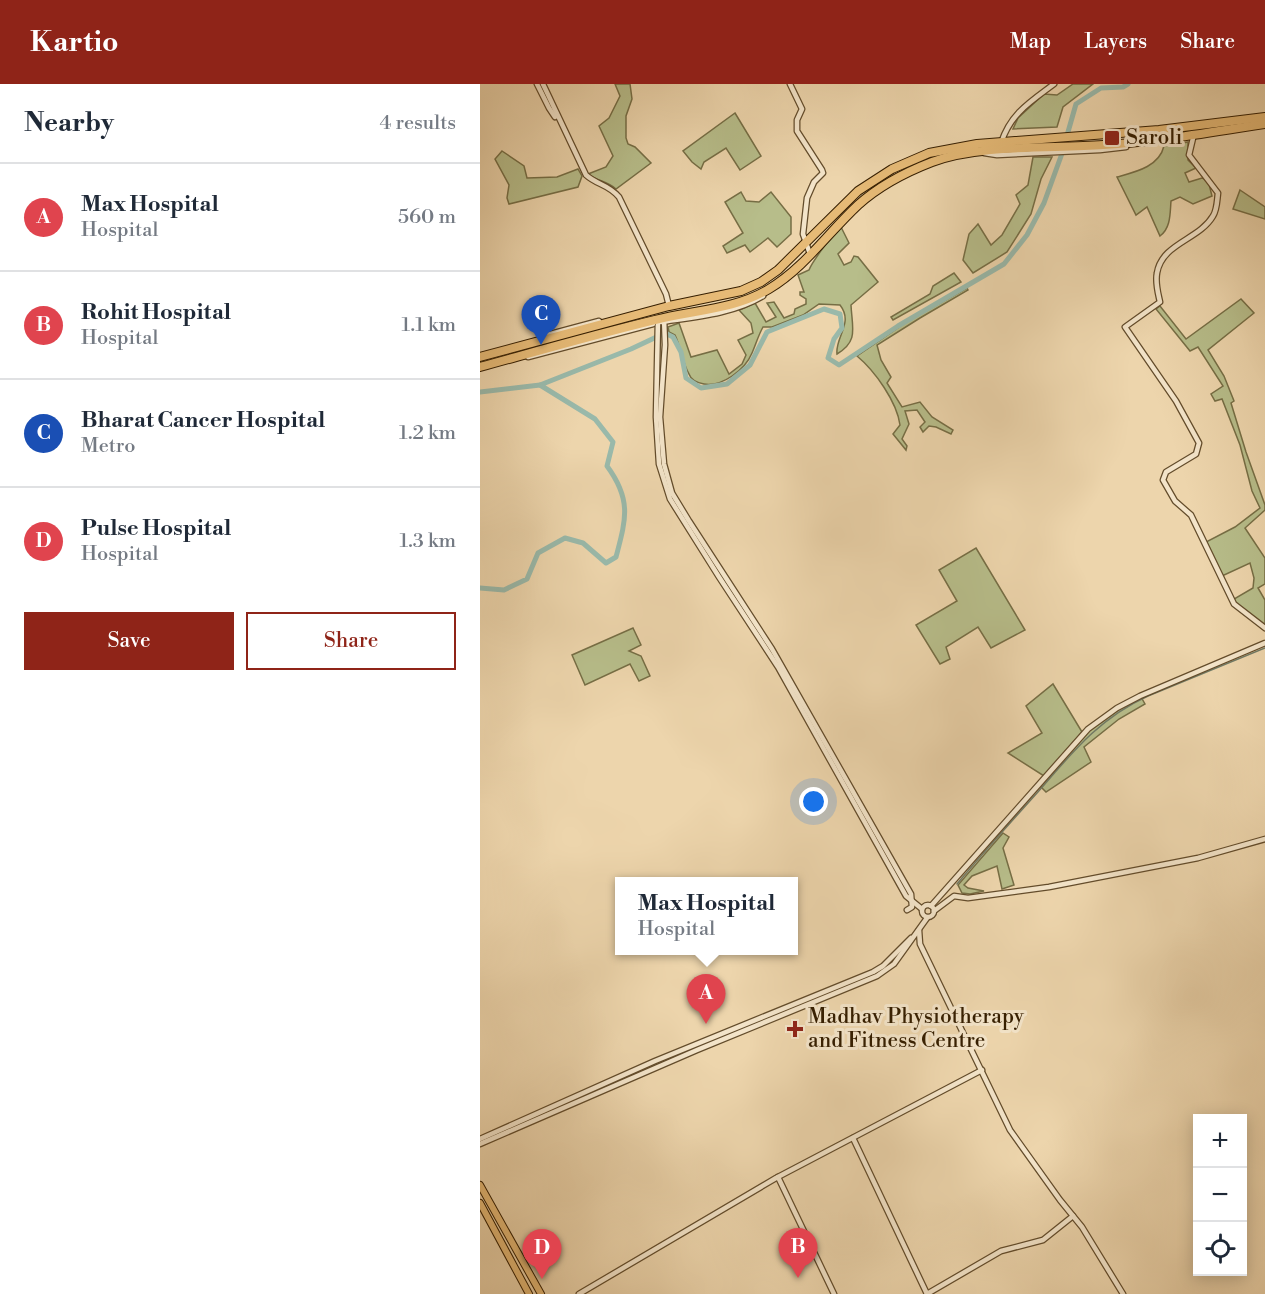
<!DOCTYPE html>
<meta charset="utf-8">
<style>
body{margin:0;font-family:"Libre Bodoni",serif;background:#f2f2f3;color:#1f2937}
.controls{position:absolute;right:18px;bottom:18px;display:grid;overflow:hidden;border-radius:0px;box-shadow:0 3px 15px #0003}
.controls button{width:54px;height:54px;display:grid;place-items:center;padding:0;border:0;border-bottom:2px solid #e0e1e3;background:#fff;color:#1f2937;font:30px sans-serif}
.you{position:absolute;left:334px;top:718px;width:21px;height:21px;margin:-15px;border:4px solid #fff;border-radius:50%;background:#1a73e8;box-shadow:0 0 0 9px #1a73e833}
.badge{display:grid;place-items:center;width:39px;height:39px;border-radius:50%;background:#8f2418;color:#fff;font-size:20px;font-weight:700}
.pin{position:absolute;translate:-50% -50px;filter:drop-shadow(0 2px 3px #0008)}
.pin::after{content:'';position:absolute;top:32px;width:21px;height:18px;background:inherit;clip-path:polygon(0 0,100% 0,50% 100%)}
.popup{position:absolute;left:135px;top:793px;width:183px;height:78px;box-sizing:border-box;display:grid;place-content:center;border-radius:0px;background:#fff;filter:drop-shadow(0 2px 4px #0005);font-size:20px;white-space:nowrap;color:#747a83}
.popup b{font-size:22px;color:#1f2937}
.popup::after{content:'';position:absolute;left:50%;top:100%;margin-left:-12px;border:12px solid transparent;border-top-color:#fff}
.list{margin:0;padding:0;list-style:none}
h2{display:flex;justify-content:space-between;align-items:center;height:78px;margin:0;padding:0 24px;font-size:26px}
h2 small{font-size:20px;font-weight:400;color:#747a83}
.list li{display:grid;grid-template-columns:39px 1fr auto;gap:18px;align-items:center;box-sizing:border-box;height:108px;padding:0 24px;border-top:2px solid #e0e1e3}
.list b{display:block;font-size:22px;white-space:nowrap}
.list p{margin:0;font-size:20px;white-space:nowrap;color:#747a83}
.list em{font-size:20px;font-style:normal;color:#747a83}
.actions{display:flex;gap:12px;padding:18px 24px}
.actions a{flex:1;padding:14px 0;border:2px solid #8f2418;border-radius:0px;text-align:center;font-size:21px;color:#8f2418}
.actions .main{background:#8f2418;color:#fff}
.icon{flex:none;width:33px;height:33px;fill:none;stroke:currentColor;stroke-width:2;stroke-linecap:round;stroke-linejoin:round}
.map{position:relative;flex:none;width:785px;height:1210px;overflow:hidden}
header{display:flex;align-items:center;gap:36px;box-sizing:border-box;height:84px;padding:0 30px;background:#8f2418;color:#fff}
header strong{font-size:28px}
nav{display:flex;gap:33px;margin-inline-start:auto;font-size:21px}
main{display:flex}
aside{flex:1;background:#fff}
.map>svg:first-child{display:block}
.green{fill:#b7bd8a;stroke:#766e45;stroke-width:1.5}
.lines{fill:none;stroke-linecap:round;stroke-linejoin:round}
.stream{stroke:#717b66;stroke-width:1.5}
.river{stroke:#99b9aa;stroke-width:5}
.minor-casing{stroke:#634c2b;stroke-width:7}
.major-casing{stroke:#351e00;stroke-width:8}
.highway-casing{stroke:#351e00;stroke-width:10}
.minor{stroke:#f3e4c9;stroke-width:4.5}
.major{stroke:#e6ba76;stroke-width:6}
.highway{stroke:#e6ba76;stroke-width:8}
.poi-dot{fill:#8f2418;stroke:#f3e4c9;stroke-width:2}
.labels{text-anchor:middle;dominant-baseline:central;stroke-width:6;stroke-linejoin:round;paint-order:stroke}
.poi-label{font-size:21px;fill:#351e00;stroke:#f3e4c9;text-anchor:start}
</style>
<header>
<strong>Kartio</strong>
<nav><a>Map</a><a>Layers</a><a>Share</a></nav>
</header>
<main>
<aside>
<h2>Nearby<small>4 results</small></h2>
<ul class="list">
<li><span class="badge" style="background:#e0444e">A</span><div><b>Max Hospital</b><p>Hospital</p></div><em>560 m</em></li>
<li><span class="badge" style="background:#e0444e">B</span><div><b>Rohit Hospital</b><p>Hospital</p></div><em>1.1 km</em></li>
<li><span class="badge" style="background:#1a4fb4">C</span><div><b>Bharat Cancer Hospital</b><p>Metro</p></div><em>1.2 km</em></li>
<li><span class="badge" style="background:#e0444e">D</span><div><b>Pulse Hospital</b><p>Hospital</p></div><em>1.3 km</em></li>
</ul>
<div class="actions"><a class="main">Save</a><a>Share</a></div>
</aside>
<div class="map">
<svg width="785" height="1210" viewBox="0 0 785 1210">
<rect width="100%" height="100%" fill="#edd5ac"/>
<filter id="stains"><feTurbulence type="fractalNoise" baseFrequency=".00333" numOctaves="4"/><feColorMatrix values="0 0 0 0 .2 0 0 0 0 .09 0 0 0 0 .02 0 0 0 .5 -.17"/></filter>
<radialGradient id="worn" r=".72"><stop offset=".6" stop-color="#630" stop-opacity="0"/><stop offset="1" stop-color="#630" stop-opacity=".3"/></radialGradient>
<g class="green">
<path d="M 135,0 L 150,0 L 152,15 L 146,32 L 146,54 L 148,60 L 155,63 L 171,79 L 136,105 C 127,97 117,97 108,90 L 126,83 L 133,72 L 119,42 L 129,34 L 140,12 Z"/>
<polygon points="593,0 613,0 583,23 577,43 533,45 538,34 564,10 577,11"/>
<polygon points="255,29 281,72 260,86 246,64 224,78 221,85 212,78 203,67"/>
<path d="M 708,58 L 708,76 L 716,84 L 705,89 L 709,98 L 722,94 L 728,96 L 732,112 L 713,120 L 700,113 L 691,117 C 690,129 691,144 680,152 L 667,123 L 656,131 L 637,93 C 655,88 679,83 684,62 Z"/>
<polygon points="22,67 44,82 47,94 77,93 98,85 102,92 98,103 29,120 27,114 29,101 15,75"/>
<polygon points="553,73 572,73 561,95 551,130 527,168 493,189 483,176 489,150 498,140 511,161 522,151 540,120 536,111 548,101"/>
<polygon points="760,106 785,123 785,135 753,125"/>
<polygon points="261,108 266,117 279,118 291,108 311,133 311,150 297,163 288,154 270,168 265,161 247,169 243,162 263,149 245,118"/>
<path d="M 361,143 L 369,159 L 358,170 L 364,181 L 371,178 L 374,172 L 378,173 L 398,198 L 371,221 C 372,244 379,257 357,270 C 355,253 374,239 360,221 L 339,220 L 323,231 L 292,243 L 283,243 C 278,252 276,260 272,269 C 265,286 242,303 224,300 C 218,299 211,296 209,290 C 202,278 201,263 195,251 L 189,248 L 188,243 L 199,239 L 211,273 L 237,266 L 249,290 L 262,280 L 266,271 L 258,256 L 273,249 L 271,239 L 259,226 L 275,219 L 286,238 L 296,233 L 287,219 L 294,218 L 304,234 L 314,230 L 315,225 L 326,220 L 326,215 L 320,211 L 320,208 L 324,208 L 318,191 L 329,186 C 332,178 354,148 361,143 Z"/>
<polygon points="474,189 481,198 413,236 411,233 450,210 453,202"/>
<path d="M 487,204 L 488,206 L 440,234 L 397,261 L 401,276 L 411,293 L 407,299 L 422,323 L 440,318 L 452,333 L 473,346 L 471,350 L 456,343 L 449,342 L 443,348 L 440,343 L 445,338 L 437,326 L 425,327 L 429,340 L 422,355 L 427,362 L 426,366 L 413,350 L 420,341 C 417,318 395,287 377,272 L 428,237 Z"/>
<polygon points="761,215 774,229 728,266 744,292 754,317 751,319 766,368 785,421 785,426 765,444 785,474 785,500 778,504 785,516 785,542 756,520 754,515 773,504 774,494 770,479 742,492 726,458 755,443 780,424 772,407 760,361 742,315 735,317 731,310 743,302 718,263 710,267 676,225 680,222 706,255"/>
<polygon points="496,464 545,546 511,564 498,543 466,563 470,575 460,580 436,541 477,517 459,486"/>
<polygon points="153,544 161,561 149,567 161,572 170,592 159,597 150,580 105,601 92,571"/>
<polygon points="573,600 602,648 564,692 528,669 562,649 546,622"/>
<polygon points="661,613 665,620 639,635 604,663 611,678 566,708 560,702 609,646 638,626"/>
<polygon points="523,749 529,753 523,764 534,801 522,805 517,782 492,792 484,801 488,804 504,807 490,810 482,809 478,801"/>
</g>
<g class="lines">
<path class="stream" d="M 477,800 C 503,769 530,739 557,709 C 591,670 619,634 668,612 L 785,564"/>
<g class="river">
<polyline points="586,55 596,20 621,4 643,3 648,0"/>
<polyline points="0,308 60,301"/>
<path d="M 0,504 L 24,506 L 47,495 L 58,469 L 85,454 L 103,459 L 126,479 L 136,473 C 146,435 152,416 127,382 L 133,358 L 115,335 L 60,301 L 151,265 L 185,249 L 193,253 L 201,268 L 206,294 L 221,304 L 247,300 L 270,281 L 287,248 L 344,225 L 360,230 L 362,244 L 354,255 L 348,274 L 359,281 L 418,242 L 524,180 L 547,151 L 564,119 L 584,64"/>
</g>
<defs>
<g id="minor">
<polyline points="57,0 69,24 75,33"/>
<path d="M 63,0 L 106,91 C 117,101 128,100 139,113 L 186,210 L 189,222"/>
<polyline points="310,0 322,25 317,36 317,47 342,86 343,89 334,98 327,114 323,150 330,170"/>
<path d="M 714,50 L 709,71 L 738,109 C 737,117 737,126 733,132 C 719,156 682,159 677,189 C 675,199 678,209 680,218 L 645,243 L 696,317 L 719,359 L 716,370 L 686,388 L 683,396 L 695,417 L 711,431 L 754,520 L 785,544"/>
<path d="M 521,59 C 531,29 550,18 574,0"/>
<polyline points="504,69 517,71 620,66 646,63"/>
<polyline points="184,234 185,261 180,333 184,380 192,409 209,437 292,565 431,810 432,823 427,826"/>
<polyline points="178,235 176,333 179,380 190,415 239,493 298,583 426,812 442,825"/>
<path d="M 181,238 C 215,233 253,230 283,212"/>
<polyline points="63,252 119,237"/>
<polyline points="48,273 173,240"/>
<circle cx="448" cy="827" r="6"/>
<polyline points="451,822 608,645 637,624 660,612 785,559"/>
<polyline points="454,827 474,812 488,814 569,803 718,774 785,755"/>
<polyline points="439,846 440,860 530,1046 580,1116 602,1143 643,1210"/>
<polyline points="373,1054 447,1210"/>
<polyline points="0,1055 175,977 393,888 403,882 431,854"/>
<polyline points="0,1060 217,966 397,892 414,880 447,834"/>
<polyline points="298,1093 354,1210"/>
<polyline points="99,1210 296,1094 502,986"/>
<polyline points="447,1210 521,1167 563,1156 593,1132"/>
</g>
<g id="major">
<polyline points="0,1101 61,1210"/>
<polyline points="0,1119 49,1210"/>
</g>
<g id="highway">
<polyline points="0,273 189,222 261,207 281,198 298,186 378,107 412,85 449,69 497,60 679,46 785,33"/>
<path d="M 0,283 C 58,267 117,250 175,236 C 214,226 254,226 289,205 C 324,184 348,149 378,121 C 398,103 426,88 452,78 C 501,60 571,65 623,61 C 677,58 731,48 785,40"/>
</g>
</defs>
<use href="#minor" class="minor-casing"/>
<use href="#major" class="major-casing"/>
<use href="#highway" class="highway-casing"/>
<use href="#minor" class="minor"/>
<use href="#major" class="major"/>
<use href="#highway" class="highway"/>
</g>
<g class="poi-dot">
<rect x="624" y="46" width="16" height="16" rx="3"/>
<path d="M312 936h6v6h6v6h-6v6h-6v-6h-6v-6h6z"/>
</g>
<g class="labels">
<g class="poi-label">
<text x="646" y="54">Saroli</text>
<text x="328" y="933">Madhav Physiotherapy<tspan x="328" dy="24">and Fitness Centre</tspan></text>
</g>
</g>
<rect width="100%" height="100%" filter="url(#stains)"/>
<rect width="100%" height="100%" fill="url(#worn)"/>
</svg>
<div class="controls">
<button>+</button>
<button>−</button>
<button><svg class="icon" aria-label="locate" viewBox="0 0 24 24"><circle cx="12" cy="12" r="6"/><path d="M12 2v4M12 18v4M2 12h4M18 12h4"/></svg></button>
</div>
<div class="you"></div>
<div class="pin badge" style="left:226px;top:940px;background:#e0444e">A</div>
<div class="popup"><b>Max Hospital</b>Hospital</div>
<div class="pin badge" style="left:318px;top:1194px;background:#e0444e">B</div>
<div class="pin badge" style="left:61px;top:261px;background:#1a4fb4">C</div>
<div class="pin badge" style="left:62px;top:1195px;background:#e0444e">D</div>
</div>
</main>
